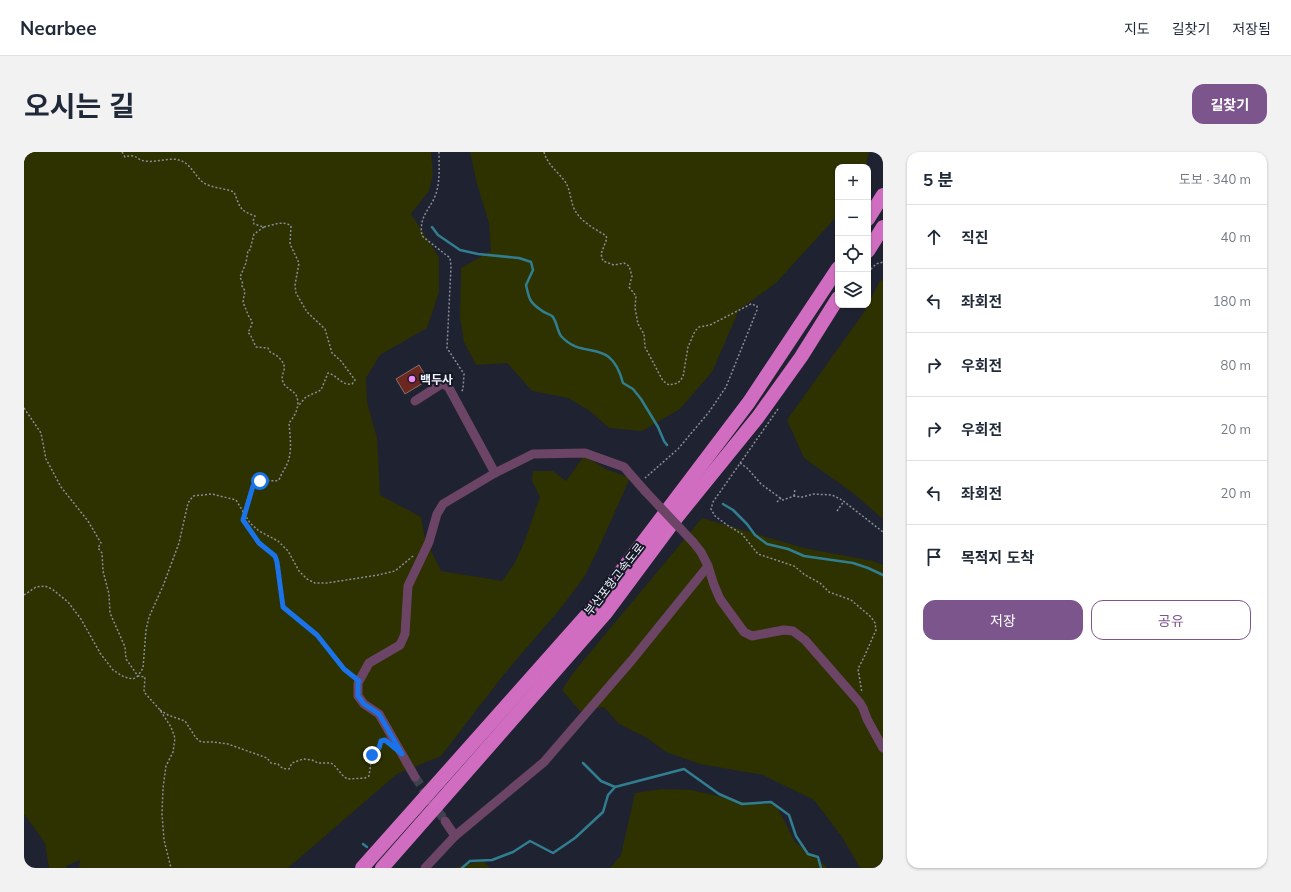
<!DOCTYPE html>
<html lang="ko">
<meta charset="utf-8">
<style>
body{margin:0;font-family:Mulish,"Noto Sans KR",sans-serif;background:#f2f2f3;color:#1f2937}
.controls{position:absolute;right:12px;top:12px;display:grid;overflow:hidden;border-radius:8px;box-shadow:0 1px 3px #0004}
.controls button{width:36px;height:36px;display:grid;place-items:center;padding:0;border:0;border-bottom:1px solid #e0e1e3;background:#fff;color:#1f2937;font:20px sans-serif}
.stop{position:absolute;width:12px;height:12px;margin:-9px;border:3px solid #1a73e8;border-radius:50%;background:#fff}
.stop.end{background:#1a73e8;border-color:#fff;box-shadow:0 1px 4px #0008}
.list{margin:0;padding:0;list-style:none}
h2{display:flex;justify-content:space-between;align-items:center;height:52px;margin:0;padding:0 16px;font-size:17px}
h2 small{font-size:13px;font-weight:400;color:#747a83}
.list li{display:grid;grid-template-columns:26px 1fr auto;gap:12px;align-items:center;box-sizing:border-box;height:64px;padding:0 16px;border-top:1px solid #e0e1e3}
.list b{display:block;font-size:15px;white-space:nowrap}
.list em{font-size:13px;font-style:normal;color:#747a83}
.actions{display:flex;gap:8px;padding:12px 16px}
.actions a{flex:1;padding:9px 0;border:1px solid #7d558d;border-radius:12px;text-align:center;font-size:14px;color:#7d558d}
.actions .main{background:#7d558d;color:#fff}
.icon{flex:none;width:22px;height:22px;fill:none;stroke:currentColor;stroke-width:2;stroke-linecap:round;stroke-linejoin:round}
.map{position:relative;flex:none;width:859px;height:716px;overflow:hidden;border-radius:12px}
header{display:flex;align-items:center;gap:24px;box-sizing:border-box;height:56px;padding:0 20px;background:#fff;border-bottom:1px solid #e0e1e3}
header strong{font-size:19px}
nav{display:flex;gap:22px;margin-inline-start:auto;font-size:14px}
.intro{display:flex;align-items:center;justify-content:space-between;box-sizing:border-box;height:96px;padding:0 24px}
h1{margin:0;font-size:28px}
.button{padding:10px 18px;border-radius:12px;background:#7d558d;color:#fff;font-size:14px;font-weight:700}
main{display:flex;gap:24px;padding:0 24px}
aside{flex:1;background:#fff;border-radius:12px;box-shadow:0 1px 3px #0004}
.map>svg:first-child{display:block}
.green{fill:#2e3100}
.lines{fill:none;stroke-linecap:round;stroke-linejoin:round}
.stream{stroke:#307e90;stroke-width:2.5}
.building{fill:#6c281e;stroke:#86716d}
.minor-tunnel{stroke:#3e414f;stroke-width:9;stroke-dasharray:9 4.5;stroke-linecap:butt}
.path{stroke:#8a8d99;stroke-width:1.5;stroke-dasharray:2 2;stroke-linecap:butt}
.minor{stroke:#6c4465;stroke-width:9}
.highway{stroke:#d06dc0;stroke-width:14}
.minor-bridge{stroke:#6c4465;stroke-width:9}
.route{stroke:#1a73e8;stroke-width:5}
.poi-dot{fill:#ef8bf7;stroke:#151926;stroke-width:1.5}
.labels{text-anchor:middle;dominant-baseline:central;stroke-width:4;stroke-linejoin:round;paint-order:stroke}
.poi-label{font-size:12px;font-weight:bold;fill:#eff2fc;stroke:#151926;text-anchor:start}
.street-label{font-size:12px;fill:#eff2fc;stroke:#151926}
</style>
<header>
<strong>Nearbee</strong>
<nav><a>지도</a><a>길찾기</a><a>저장됨</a></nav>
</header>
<div class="intro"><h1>오시는 길</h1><a class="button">길찾기</a></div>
<main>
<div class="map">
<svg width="859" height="716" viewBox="0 0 859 716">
<rect width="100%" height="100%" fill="#1f2230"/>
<g class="green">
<polygon points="0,0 407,0 409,23 405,39 387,62 415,105 415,140 403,176 356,203 342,226 343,250 353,286 356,343 397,365 401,386 417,419 478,429 490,412 500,391 516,345 508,329 509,319 529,319 542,329 560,304 582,317 606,326 577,391 561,424 536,457 481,521 417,604 373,622 264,716 55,716 56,708 42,714 42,716 25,716 21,691 0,662"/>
<polygon points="446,0 845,0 842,15 814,15 814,63 752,131 715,158 688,220 656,257 618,279 585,276 566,259 544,246 508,239 483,211 452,213 440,190 436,166 437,116 467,99 465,71 453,32"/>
<polygon points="857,127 859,130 859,367 829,341 780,306 763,268 840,160"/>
<polygon points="678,366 780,396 849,409 859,413 859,716 836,716 818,685 790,648 739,623 676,612 642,600 623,586 595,572 580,555 556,559 538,538 549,521"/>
<polygon points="638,637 668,638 719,650 752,653 771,690 804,716 586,716 597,703 611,641"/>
<polygon points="459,709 466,716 428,716 429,716"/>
</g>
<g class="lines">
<g class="stream">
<path d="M 408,75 L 414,83 L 436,98 L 454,102 L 495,106 L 507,110 L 509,118 L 502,133 C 505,146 505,150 517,158 C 520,161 525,162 528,164 C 533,169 533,179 537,184 C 560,210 586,183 599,231 L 609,237 L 617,247 L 634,275 L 640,289 L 643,293"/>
<polyline points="699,352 709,358 723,372 731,383 743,392 764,397 780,404 829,411 844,416 859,423"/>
<polyline points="559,611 577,629 591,635 660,617 695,642 718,652 747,650 765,663 772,684 784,702 794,705 797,716"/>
<polyline points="339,692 343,695"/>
<polyline points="438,716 446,709 468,708 489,700 506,689 529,701 551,686 579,660 584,643 591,635"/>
</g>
</g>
<polygon class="building" points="395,213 404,228 381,242 372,227"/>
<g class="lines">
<polyline class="minor-tunnel" points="391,625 421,669"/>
<g class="path">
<path d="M 98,0 L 101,5 C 113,1 112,8 121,9 C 132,11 145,5 155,8 C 167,11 171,25 180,31 C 188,36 200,36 210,40 C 216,54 214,58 231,64 L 229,69 L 230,72 L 240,75 L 230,82 L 226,98 L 224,98 L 222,111 L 216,125 L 219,132 L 218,134 L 221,139 L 219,150 L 225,165 L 228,169 L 228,172 L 224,181 L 226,182 L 232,195 L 244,196 L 246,200 C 253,203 262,210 260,218 C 259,222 257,226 259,230 C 261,236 269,238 272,243 C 277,253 271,264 265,271 C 266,284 269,302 262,314 C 260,319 257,322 255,328 C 248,330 242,327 236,329 C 225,331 221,358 219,368 L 235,391 L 251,403 L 253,410 L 259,455 L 293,483 L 320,517 L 328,524"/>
<path d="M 415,0 C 415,11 416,27 413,38 C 409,56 394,62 398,84 L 426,106 L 427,114 L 423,196 L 440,222 L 439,237 L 437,241"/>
<path d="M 520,0 C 523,12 533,19 540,28 C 546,36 546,45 549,54 C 554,68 569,76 581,83 L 583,86 L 577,102 L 579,109 L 590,113 L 600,111 L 605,114 L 608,124 L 605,135 L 612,144 L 611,156 L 614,172 L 620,182 L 621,195 L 639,229 L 645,233 L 654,231 L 659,225 L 664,195 L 671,179 L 675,175 L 686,173 L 727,152 L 733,154 L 733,158 L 702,235 L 685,260 L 654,297 L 621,326"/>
<path d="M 240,75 C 249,73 259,68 267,74 L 266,92 L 275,111 L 271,133 L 272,141 L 283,160 L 301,177 L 308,201 L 317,209 L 331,228 L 328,232 C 318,234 313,223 304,221 L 297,238 L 282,245 L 275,253"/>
<polyline points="844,120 852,112 859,110"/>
<polyline points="0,256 17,281 22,307 37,335 64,369 77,391 74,396 78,401 79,419 85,442 86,461 101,495 102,507 114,524 121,525 120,540 136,558 147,575 151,586 149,600 142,614 139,636 138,662 140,688 147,716"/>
<polyline points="754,257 689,350 687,357 691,364 703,373 718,382 734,402 770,414 781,423 796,431 805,440 827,448 847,465 851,471 852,478 841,503 834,517 838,541"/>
<polyline points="716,311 723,316 737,332 759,348 770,344 778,345 790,342 808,343 818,348 859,380"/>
<polyline points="770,344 771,337"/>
<polyline points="753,350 757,346"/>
<polyline points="813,359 820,349"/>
<polyline points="0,443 12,435 21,434 28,437 44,450 57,467 76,501 89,518 100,525 109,527 114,524 119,516 122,478 125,465 139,434 155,391 164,351 169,344 188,342 212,348 226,371 235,379 254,389 264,399 275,419 283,427 291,431 303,431 354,423 371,419 389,404"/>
<path d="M 136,558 L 144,563 L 161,569 L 172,586 L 177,590 L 189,590 L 204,592 L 243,606 L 247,611 L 254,612 C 257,616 260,617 265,617 L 268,611 L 279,607 L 288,608 L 294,611 L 307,611 L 310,613 L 320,625 L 324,627 L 341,626 L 345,624 L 348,603 L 355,596 L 357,589 L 360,589"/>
</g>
<g class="minor">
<polyline points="391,249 419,231 425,236 471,321"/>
<polyline points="669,390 677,400 684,414 690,433 696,447 720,480 728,484 760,478 769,479 781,488 836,551 839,556 843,567 859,596"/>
<polyline points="391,625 355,562 340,552 334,544 334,531 345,511 376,493 381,482 384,434 405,390 413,362 419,352 471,321 509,302 561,301 600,315 621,339"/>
<polyline points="431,684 520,610 608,508 684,414"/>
<polyline points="401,716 431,684 421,669"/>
</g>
<g class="highway">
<polyline points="844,67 859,43"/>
<polyline points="844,99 859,75"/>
<polyline points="338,716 570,455 725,250 814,116"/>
<polyline points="358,716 581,462 653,365 734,265 777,205 814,146"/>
</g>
<polyline class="minor-bridge" points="621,339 669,390"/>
</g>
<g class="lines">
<polyline class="route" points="236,329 229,334 219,368 235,391 251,404 253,410 259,455 293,483 320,517 335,529 334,531 334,544 340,552 355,562 378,602 361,588 357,589 355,596 348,603"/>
</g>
<circle class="poi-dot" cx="388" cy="227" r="4"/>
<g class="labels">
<g class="poi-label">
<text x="396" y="227">백두사</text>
</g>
<g class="street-label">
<text transform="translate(590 427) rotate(-52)">부산포항고속도로</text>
</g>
</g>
</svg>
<div class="controls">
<button>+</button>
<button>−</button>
<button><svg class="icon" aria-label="locate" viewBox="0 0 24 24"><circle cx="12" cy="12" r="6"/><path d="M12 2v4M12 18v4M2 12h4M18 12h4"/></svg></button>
<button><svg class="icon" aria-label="layers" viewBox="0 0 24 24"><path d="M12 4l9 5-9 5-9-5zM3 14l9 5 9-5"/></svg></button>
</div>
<div class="stop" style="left:236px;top:329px"></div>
<div class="stop end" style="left:348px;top:603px"></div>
</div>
<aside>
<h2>5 분<small>도보 · 340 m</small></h2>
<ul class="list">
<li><svg class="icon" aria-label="ahead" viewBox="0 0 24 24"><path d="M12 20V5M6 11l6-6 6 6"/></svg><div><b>직진</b></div><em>40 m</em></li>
<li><svg class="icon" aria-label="left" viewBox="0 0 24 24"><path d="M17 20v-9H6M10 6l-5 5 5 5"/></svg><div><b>좌회전</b></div><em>180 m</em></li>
<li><svg class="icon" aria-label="right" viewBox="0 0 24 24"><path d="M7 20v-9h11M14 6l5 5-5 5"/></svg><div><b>우회전</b></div><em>80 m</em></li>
<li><svg class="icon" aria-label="right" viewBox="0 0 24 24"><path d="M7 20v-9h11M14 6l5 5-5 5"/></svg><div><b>우회전</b></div><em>20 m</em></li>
<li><svg class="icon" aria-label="left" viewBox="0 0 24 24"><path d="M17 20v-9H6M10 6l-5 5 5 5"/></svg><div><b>좌회전</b></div><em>20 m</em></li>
<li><svg class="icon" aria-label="arrive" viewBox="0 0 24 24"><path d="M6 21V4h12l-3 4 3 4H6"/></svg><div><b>목적지 도착</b></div></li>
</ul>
<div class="actions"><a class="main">저장</a><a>공유</a></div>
</aside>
</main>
